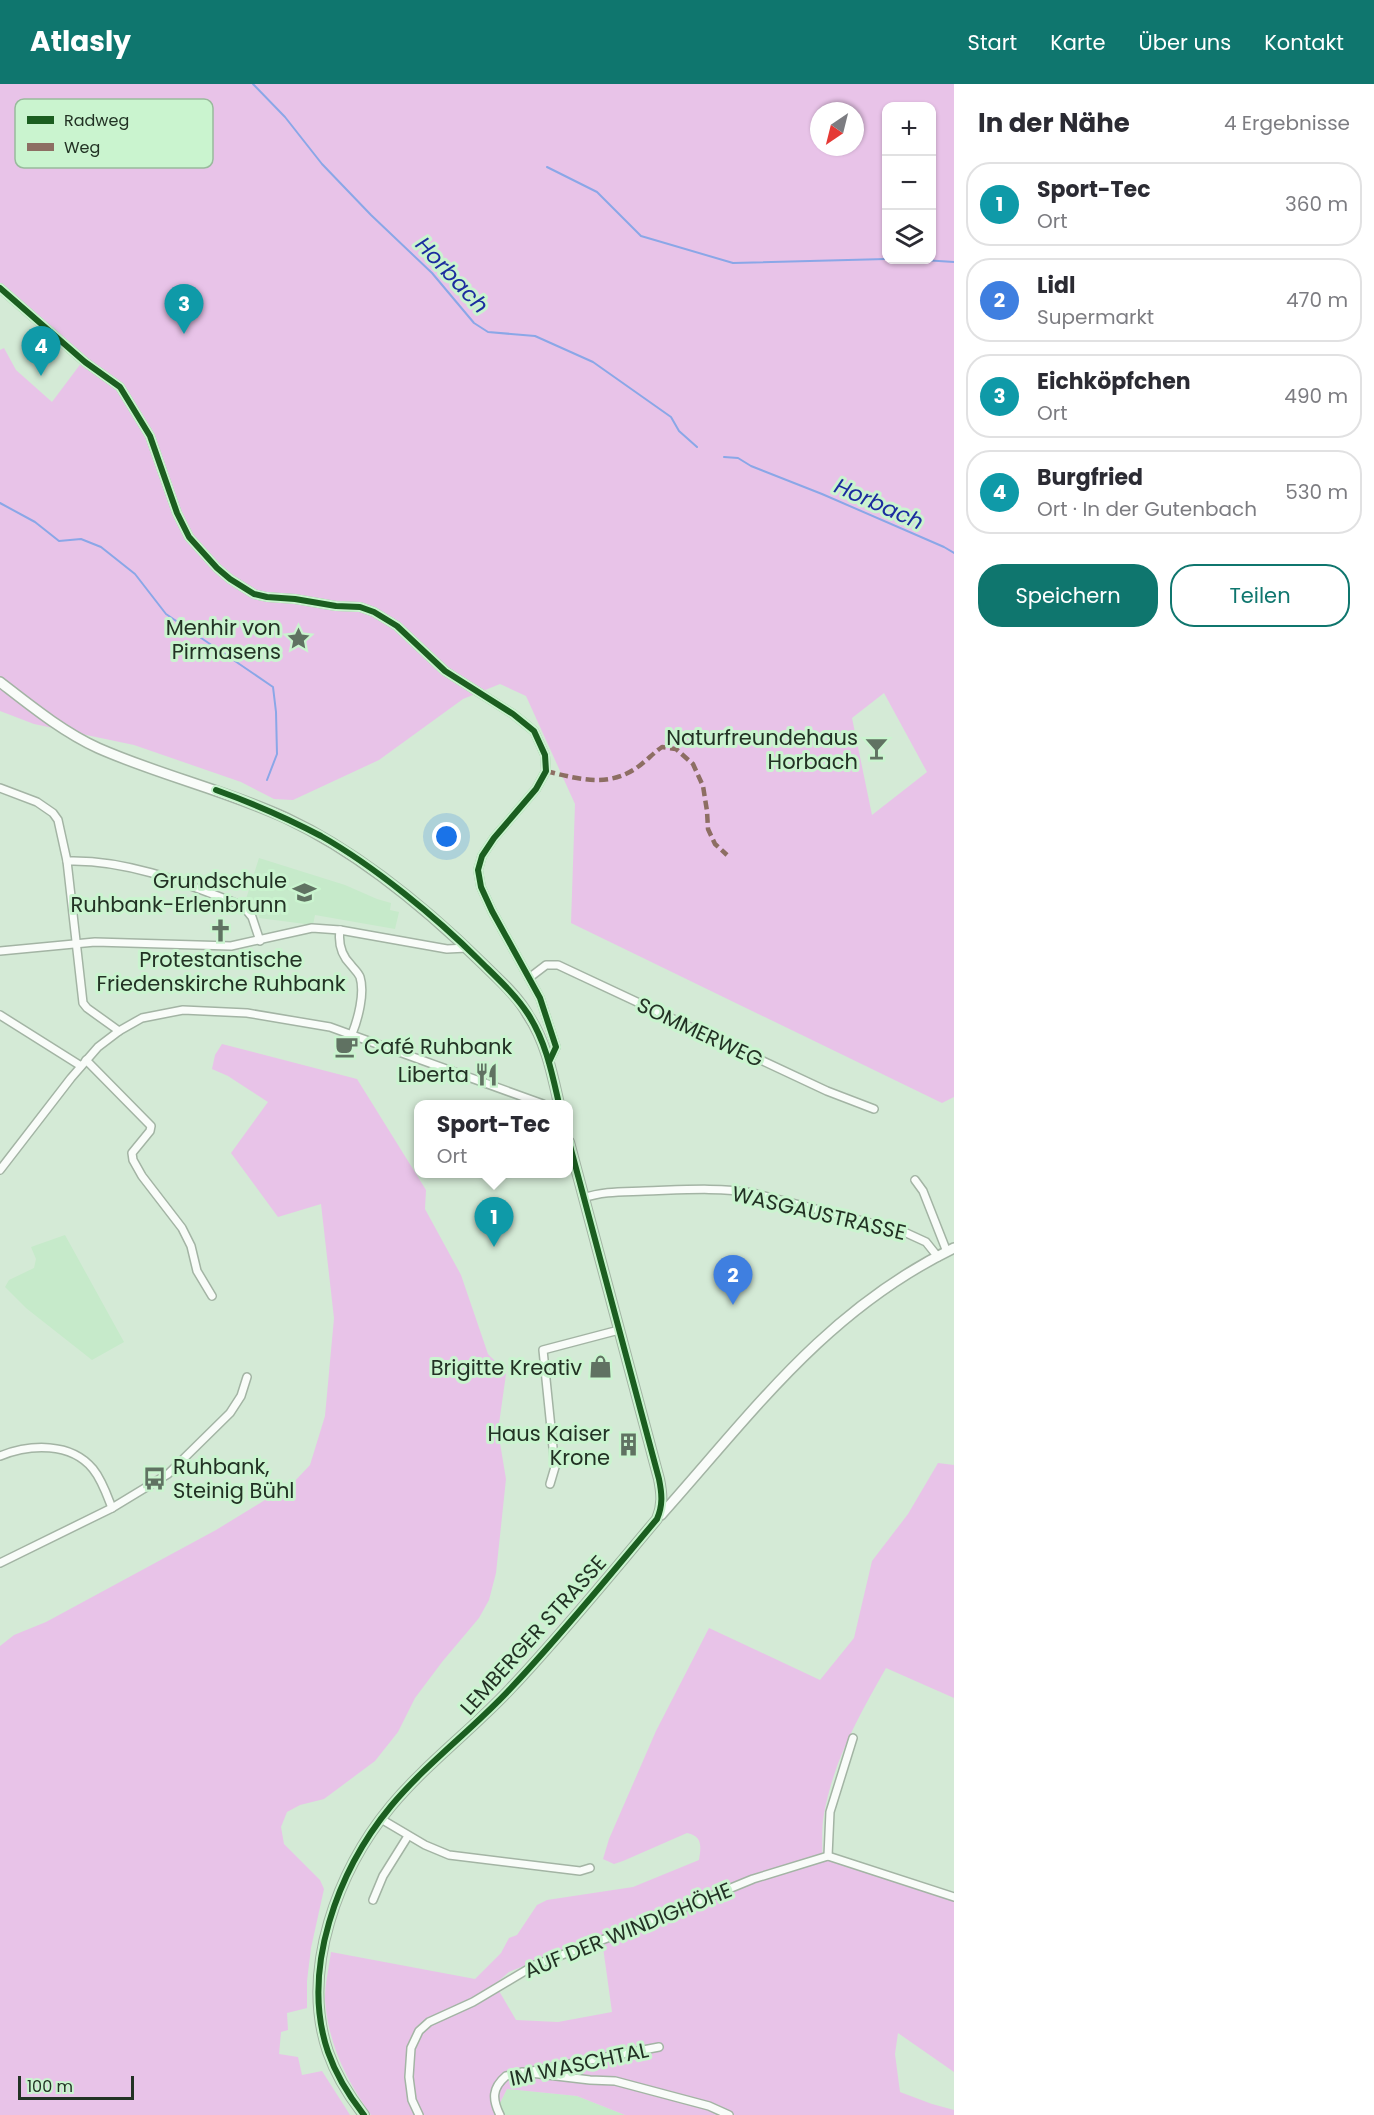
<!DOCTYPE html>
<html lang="de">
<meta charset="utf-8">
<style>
body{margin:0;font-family:Poppins,sans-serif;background:#f2f2f3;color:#2b2b33}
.controls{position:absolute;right:18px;top:18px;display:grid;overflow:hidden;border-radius:12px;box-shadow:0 2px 4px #0004}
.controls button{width:54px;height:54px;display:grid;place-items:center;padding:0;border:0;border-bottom:2px solid #e1e1e2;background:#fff;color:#2b2b33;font:30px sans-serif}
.compass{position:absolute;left:810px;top:18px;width:54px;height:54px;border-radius:50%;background:#fff;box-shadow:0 2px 4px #0004;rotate:215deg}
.scale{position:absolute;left:18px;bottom:15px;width:116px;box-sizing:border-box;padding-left:6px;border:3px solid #223224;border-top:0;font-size:16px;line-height:21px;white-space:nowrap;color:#223224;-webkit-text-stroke:4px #caf4cf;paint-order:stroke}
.you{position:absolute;left:447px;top:753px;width:21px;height:21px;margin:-15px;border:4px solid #fff;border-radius:50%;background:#1a73e8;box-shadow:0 0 0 9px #1a73e833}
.badge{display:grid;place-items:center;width:39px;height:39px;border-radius:50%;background:#0f766e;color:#fff;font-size:20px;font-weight:700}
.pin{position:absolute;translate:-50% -50px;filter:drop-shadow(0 2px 3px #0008)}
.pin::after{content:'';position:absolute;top:32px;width:21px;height:18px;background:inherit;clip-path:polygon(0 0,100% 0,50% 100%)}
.popup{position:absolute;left:414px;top:1016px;width:159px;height:78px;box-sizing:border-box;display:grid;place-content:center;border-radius:12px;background:#fff;filter:drop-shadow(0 2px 4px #0005);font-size:20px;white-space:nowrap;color:#7c7c81}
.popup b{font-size:22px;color:#2b2b33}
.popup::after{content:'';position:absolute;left:50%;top:100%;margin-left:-12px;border:12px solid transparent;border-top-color:#fff}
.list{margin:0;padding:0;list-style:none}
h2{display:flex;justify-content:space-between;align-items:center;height:78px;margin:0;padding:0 24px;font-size:26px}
h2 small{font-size:20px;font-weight:400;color:#7c7c81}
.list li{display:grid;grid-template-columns:39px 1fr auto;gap:18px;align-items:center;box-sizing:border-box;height:84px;margin:0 12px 12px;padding:0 12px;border:2px solid #e1e1e2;border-radius:24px}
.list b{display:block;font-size:22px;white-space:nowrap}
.list p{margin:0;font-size:20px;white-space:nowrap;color:#7c7c81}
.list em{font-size:20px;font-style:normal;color:#7c7c81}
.actions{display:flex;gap:12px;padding:18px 24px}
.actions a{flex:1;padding:14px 0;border:2px solid #0f766e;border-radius:24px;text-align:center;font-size:21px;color:#0f766e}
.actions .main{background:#0f766e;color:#fff}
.icon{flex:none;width:33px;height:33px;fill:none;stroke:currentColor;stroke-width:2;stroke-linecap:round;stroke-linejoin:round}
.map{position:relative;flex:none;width:954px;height:2031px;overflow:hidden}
header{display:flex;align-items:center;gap:36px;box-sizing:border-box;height:84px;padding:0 30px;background:#0f766e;color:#fff}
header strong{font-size:28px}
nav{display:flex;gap:33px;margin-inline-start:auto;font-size:21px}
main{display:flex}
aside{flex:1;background:#fff}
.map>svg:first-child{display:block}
.built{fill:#c6eaca}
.green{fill:#e8c3e8;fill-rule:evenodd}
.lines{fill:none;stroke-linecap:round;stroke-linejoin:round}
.stream{stroke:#8aa7e7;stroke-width:2}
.street-casing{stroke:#a3b4a4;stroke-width:10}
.secondary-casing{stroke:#a3b4a4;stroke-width:12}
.street{stroke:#f9fcf9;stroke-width:7}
.secondary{stroke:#f9fcf9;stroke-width:9}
.quiet{stroke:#8d6e63;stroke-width:4.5;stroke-dasharray:9 4.5;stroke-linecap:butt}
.cycleway-casing{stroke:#caf4cf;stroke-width:10}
.cycleway{stroke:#1b5e20;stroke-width:6}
.labels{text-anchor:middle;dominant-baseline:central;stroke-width:6;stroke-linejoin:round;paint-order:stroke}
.poi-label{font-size:21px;fill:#223224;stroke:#caf4cf;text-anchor:end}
.street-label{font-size:21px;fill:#223224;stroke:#caf4cf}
.water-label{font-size:22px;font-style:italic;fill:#1c2c9f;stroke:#caf4cf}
.key{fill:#caf4cf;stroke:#98ba9c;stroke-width:1.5}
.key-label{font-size:16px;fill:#223224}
</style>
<header>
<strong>Atlasly</strong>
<nav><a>Start</a><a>Karte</a><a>Über uns</a><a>Kontakt</a></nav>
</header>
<main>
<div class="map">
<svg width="954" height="2031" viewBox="0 0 954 2031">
<rect width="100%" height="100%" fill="#d4ead6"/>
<g class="built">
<polygon points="259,774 345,801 377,815 391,819 390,826 399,828 395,845 315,831 313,841 259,834 260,822 245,818"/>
<polygon points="65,1151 124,1258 92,1276 26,1224 5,1203 9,1196 34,1184 36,1175 31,1163"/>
<polygon points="507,2005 577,2012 625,2031 494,2031"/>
</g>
<g class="green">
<path d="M 0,0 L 954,0 L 954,1013 L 942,1019 L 571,839 L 575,720 L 526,612 L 500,600 L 463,615 L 379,676 L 293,716 L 274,715 L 241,698 L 134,661 L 34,640 L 0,627 L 0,266 L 4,264 L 16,286 L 52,318 L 85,274 L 0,200 ZM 886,22 L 932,22 L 932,176 L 886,176 ZM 819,27 L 855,27 L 855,63 L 819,63 ZM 884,609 L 927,688 L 872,731 L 852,634 Z"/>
<path d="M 222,960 L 357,995 L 426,1106 L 425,1125 L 461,1191 L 488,1270 C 494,1277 502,1281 506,1290 L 498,1347 L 506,1395 L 496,1489 L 489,1516 L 479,1534 L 442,1578 L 415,1614 L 398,1648 L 375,1677 L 324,1715 L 300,1721 L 287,1728 L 281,1743 L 284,1760 L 320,1796 L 324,1805 L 311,1864 L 307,1897 L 307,1924 L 287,1929 L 288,1946 L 281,1948 L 279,1970 L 298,1973 L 302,1991 L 322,1987 L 350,2031 L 0,2031 L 0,1562 L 14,1551 L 46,1538 L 216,1446 L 293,1399 L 310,1381 L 325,1332 L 334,1234 L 321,1120 L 278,1133 L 231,1069 L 268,1018 L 228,992 L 212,985 L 215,971 Z"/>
<path d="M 938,1379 L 954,1381 L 954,1614 L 886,1584 C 859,1632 834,1675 824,1730 C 821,1745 823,1761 822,1777 L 829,1775 L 954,1816 L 954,1988 L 898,1949 L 895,1970 L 900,2008 L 932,2020 L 954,2026 L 954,2031 L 625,2031 L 577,2012 L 507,2005 L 494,2031 L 371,2031 C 346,1995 328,1960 325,1915 C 325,1900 329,1883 331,1868 L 475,1895 L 501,1869 L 509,1854 L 517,1851 L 537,1821 L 547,1816 L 633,1803 L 699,1776 C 701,1763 703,1752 687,1749 L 623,1777 L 614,1780 L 603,1775 L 609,1755 L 656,1647 L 709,1544 L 820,1596 L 854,1554 L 872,1477 L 908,1430 ZM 597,1852 L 603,1863 L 612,1928 L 558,1938 L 516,1936 L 495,1900 L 509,1888 Z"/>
</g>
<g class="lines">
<g class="stream">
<polyline points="253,0 285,33 322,80 371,131 432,189 474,239 488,248 535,252 593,278 671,333 679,347 697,363"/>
<polyline points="547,83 597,108 641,152 733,179 886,175"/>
<polyline points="923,176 954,178"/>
<polyline points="724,373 738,374 751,382 822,410 944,463 954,469"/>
<polyline points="0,419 35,438 59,457 81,455 101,463 135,490 166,530 273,603 276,628 277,670 267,696"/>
</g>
<defs>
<g id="street">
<polyline points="0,204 85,278 120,303 150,352 177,429 189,453 217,484 230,495 254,510 267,513 295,515 336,522 360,523 374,528 397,542 445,587 513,630 534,647 545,671 546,687 536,705 494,754 482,772 478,786 481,803 492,827 540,914 556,963 549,978"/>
<polyline points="0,704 37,718 53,729 58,736 67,777 83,919 87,924 119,947"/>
<path d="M 67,777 C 128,775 187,800 243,822 L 252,833 L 260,857"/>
<path d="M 340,846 C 338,860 341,871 351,881 C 354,885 358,888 360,893 C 365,909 358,935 352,950"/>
<polyline points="0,867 95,858 231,862 312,844 340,846 447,865 467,864"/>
<polyline points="529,894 546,881 558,881 827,1007 874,1025"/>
<polyline points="0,931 81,982"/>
<polyline points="86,976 151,1042 150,1047 132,1069 133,1076 142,1092 182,1144 191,1162 197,1187 212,1212"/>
<polyline points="0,1086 71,994 98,963 119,947 142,934 183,926 247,929 330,943 543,1020"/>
<polyline points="915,1096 923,1107 947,1168"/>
<path d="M 584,1114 C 603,1107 624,1108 645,1107 C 681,1106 718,1103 753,1109 L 902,1147 L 926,1158 L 938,1173"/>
<path d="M 0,1372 C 30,1360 71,1358 93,1385 C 102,1396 107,1411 112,1424"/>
<polyline points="550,1400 555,1383 543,1266 619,1246"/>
<polyline points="0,1479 112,1424 168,1390 230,1329 241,1312 247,1293"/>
<polyline points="381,1735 425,1761 449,1771 580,1787 590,1784"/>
<polyline points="828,1772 830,1728 853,1654"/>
<polyline points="373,1816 383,1792 408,1752"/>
<polyline points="522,1988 590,1996 615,1997 709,2022 729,2031"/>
<polyline points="419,2031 412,2016 409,1993 411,1964 419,1947 429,1938 473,1918 535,1881 626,1847 753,1795 828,1772 954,1813"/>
<path d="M 500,2031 C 492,2015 492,2004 506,1992 L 659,1963"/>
</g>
<g id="secondary">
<path d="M 0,598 C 31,622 63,648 98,664 C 159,691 225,706 286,734 C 358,768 427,825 483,880 C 499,896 517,911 528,931 C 546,958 552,989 559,1020"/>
<path d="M 661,1431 C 752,1329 826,1226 954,1164"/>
<path d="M 364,2031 C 349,2012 336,1991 328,1968 C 300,1886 338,1786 391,1722 C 427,1679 473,1645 511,1604 C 562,1550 609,1492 657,1435 C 663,1421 662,1410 659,1395 L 569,1058"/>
</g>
</defs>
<use href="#street" class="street-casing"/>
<use href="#secondary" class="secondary-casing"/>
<use href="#street" class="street"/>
<use href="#secondary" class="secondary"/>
<path class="quiet" d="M 546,687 C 582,696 613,705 644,678 C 650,673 655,668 662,663 L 676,665 L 693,680 L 703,702 L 707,727 L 708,745 L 715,760 L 727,771"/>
<defs>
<g id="cycleway">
<polyline points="0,204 85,278 120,303 150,352 177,429 189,453 217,484 230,495 254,510 267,513 295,515 336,522 360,523 374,528 397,542 445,587 513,630 534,647 545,671 546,687 536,705 494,754 482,772 478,786 481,803 492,827 540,914 556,963 549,978"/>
<path d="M 216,706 C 252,719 287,734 321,752 C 374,782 436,833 479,876 C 496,893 515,910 528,930 C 546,958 552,989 559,1020"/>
<path d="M 364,2031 C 349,2012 336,1991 328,1968 C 300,1886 338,1786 391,1722 C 427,1679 473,1645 511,1604 C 562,1550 609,1492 657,1435 C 663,1421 662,1410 659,1395 L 569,1058"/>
</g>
</defs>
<use href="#cycleway" class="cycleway-casing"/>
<use href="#cycleway" class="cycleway"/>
</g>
<defs>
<symbol id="sight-bare" viewBox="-9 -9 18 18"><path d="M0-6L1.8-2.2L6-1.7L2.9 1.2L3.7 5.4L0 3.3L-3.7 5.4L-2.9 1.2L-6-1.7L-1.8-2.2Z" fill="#607262" stroke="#caf4cf" stroke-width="2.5" paint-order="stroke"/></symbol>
<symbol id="bar-bare" viewBox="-9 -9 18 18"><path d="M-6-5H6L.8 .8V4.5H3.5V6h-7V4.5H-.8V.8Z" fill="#607262" stroke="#caf4cf" stroke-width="2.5" paint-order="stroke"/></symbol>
<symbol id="school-bare" viewBox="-9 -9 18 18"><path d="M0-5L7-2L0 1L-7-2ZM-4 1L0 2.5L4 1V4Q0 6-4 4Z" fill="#607262" stroke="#caf4cf" stroke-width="2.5" paint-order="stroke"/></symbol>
<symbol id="church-bare" viewBox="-9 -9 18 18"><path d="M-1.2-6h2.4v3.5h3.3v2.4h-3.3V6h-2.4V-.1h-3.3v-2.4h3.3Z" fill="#607262" stroke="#caf4cf" stroke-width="2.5" paint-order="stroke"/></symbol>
<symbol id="cafe-bare" viewBox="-9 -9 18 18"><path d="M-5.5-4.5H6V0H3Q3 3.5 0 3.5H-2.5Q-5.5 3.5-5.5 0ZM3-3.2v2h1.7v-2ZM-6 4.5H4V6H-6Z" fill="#607262" stroke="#caf4cf" stroke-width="2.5" paint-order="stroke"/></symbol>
<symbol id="restaurant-bare" viewBox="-9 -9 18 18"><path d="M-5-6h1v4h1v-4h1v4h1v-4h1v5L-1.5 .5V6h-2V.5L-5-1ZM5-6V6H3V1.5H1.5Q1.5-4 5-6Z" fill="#607262" stroke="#caf4cf" stroke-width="2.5" paint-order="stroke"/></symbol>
<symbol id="shop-bare" viewBox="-9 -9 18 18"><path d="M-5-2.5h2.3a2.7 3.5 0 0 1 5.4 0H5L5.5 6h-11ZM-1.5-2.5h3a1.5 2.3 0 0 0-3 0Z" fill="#607262" stroke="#caf4cf" stroke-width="2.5" paint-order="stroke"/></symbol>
<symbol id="building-bare" viewBox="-9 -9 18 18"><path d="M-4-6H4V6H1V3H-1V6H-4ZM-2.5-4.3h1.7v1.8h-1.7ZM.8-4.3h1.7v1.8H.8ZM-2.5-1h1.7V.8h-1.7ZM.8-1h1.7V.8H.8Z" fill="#607262" stroke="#caf4cf" stroke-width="2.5" paint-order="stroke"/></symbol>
<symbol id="bus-bare" viewBox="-9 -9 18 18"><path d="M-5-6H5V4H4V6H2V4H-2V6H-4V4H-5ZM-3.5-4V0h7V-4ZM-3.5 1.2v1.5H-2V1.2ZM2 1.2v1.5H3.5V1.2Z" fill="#607262" stroke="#caf4cf" stroke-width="2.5" paint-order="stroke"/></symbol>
</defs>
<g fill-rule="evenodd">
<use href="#sight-bare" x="282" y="538" width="33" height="33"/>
<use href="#bar-bare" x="860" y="648" width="33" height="33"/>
<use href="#school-bare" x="288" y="792" width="33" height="33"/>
<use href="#church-bare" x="204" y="830" width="33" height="33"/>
<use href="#cafe-bare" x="330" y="946" width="33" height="33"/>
<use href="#restaurant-bare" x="470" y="974" width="33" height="33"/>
<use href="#shop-bare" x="584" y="1266" width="33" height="33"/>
<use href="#building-bare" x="612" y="1344" width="33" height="33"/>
<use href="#bus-bare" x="138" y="1378" width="33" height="33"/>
</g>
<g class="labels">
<g class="poi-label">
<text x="281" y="543">Menhir von<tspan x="281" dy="24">Pirmasens</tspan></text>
<text x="858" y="653">Naturfreundehaus<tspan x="858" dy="24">Horbach</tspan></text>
<text x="287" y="796">Grundschule<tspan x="287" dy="24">Ruhbank-Erlenbrunn</tspan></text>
<text x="221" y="875" text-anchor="middle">Protestantische<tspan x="221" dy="24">Friedenskirche Ruhbank</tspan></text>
<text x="364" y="962" text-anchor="start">Café Ruhbank</text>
<text x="469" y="990">Liberta</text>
<text x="582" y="1283">Brigitte Kreativ</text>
<text x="610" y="1349">Haus Kaiser<tspan x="610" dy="24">Krone</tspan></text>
<text x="173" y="1382" text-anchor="start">Ruhbank,<tspan x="173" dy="24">Steinig Bühl</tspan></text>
</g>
<g class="street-label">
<text transform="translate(700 948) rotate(25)">SOMMERWEG</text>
<text transform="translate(819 1129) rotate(13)">WASGAUSTRASSE</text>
<text transform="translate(533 1551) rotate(-48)">LEMBERGER STRASSE</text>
<text transform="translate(628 1846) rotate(-22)">AUF DER WINDIGHÖHE</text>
<text transform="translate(579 1980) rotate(-12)">IM WASCHTAL</text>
</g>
<g class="water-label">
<text transform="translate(452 191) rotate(47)">Horbach</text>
<text transform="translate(879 420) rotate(24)">Horbach</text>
</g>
</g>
<rect x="15" y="15" width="198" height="69" rx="9" class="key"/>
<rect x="27" y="32" width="27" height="8" fill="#1b5e20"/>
<rect x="27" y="59" width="27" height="8" fill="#8d6e63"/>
<g class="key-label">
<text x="64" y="42">Radweg</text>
<text x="64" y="69">Weg</text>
</g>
</svg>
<div class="controls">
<button>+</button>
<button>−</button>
<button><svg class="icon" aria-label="layers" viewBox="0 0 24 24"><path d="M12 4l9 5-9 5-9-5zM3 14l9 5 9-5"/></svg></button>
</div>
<svg class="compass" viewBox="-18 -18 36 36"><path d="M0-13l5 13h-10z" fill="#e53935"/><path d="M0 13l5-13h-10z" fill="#7c7c81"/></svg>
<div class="scale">100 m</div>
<div class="you"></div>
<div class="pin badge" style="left:494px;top:1163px;background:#0f9aa8">1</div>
<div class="popup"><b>Sport-Tec</b>Ort</div>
<div class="pin badge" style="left:733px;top:1221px;background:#3f7fe0">2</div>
<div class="pin badge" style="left:184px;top:250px;background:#0f9aa8">3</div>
<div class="pin badge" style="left:41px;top:292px;background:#0f9aa8">4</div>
</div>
<aside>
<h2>In der Nähe<small>4 Ergebnisse</small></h2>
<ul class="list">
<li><span class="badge" style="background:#0f9aa8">1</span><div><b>Sport-Tec</b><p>Ort</p></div><em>360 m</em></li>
<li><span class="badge" style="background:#3f7fe0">2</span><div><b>Lidl</b><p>Supermarkt</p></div><em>470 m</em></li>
<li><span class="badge" style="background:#0f9aa8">3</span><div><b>Eichköpfchen</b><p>Ort</p></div><em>490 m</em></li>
<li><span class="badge" style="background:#0f9aa8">4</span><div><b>Burgfried</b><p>Ort · In der Gutenbach</p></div><em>530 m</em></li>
</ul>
<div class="actions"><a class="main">Speichern</a><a>Teilen</a></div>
</aside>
</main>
